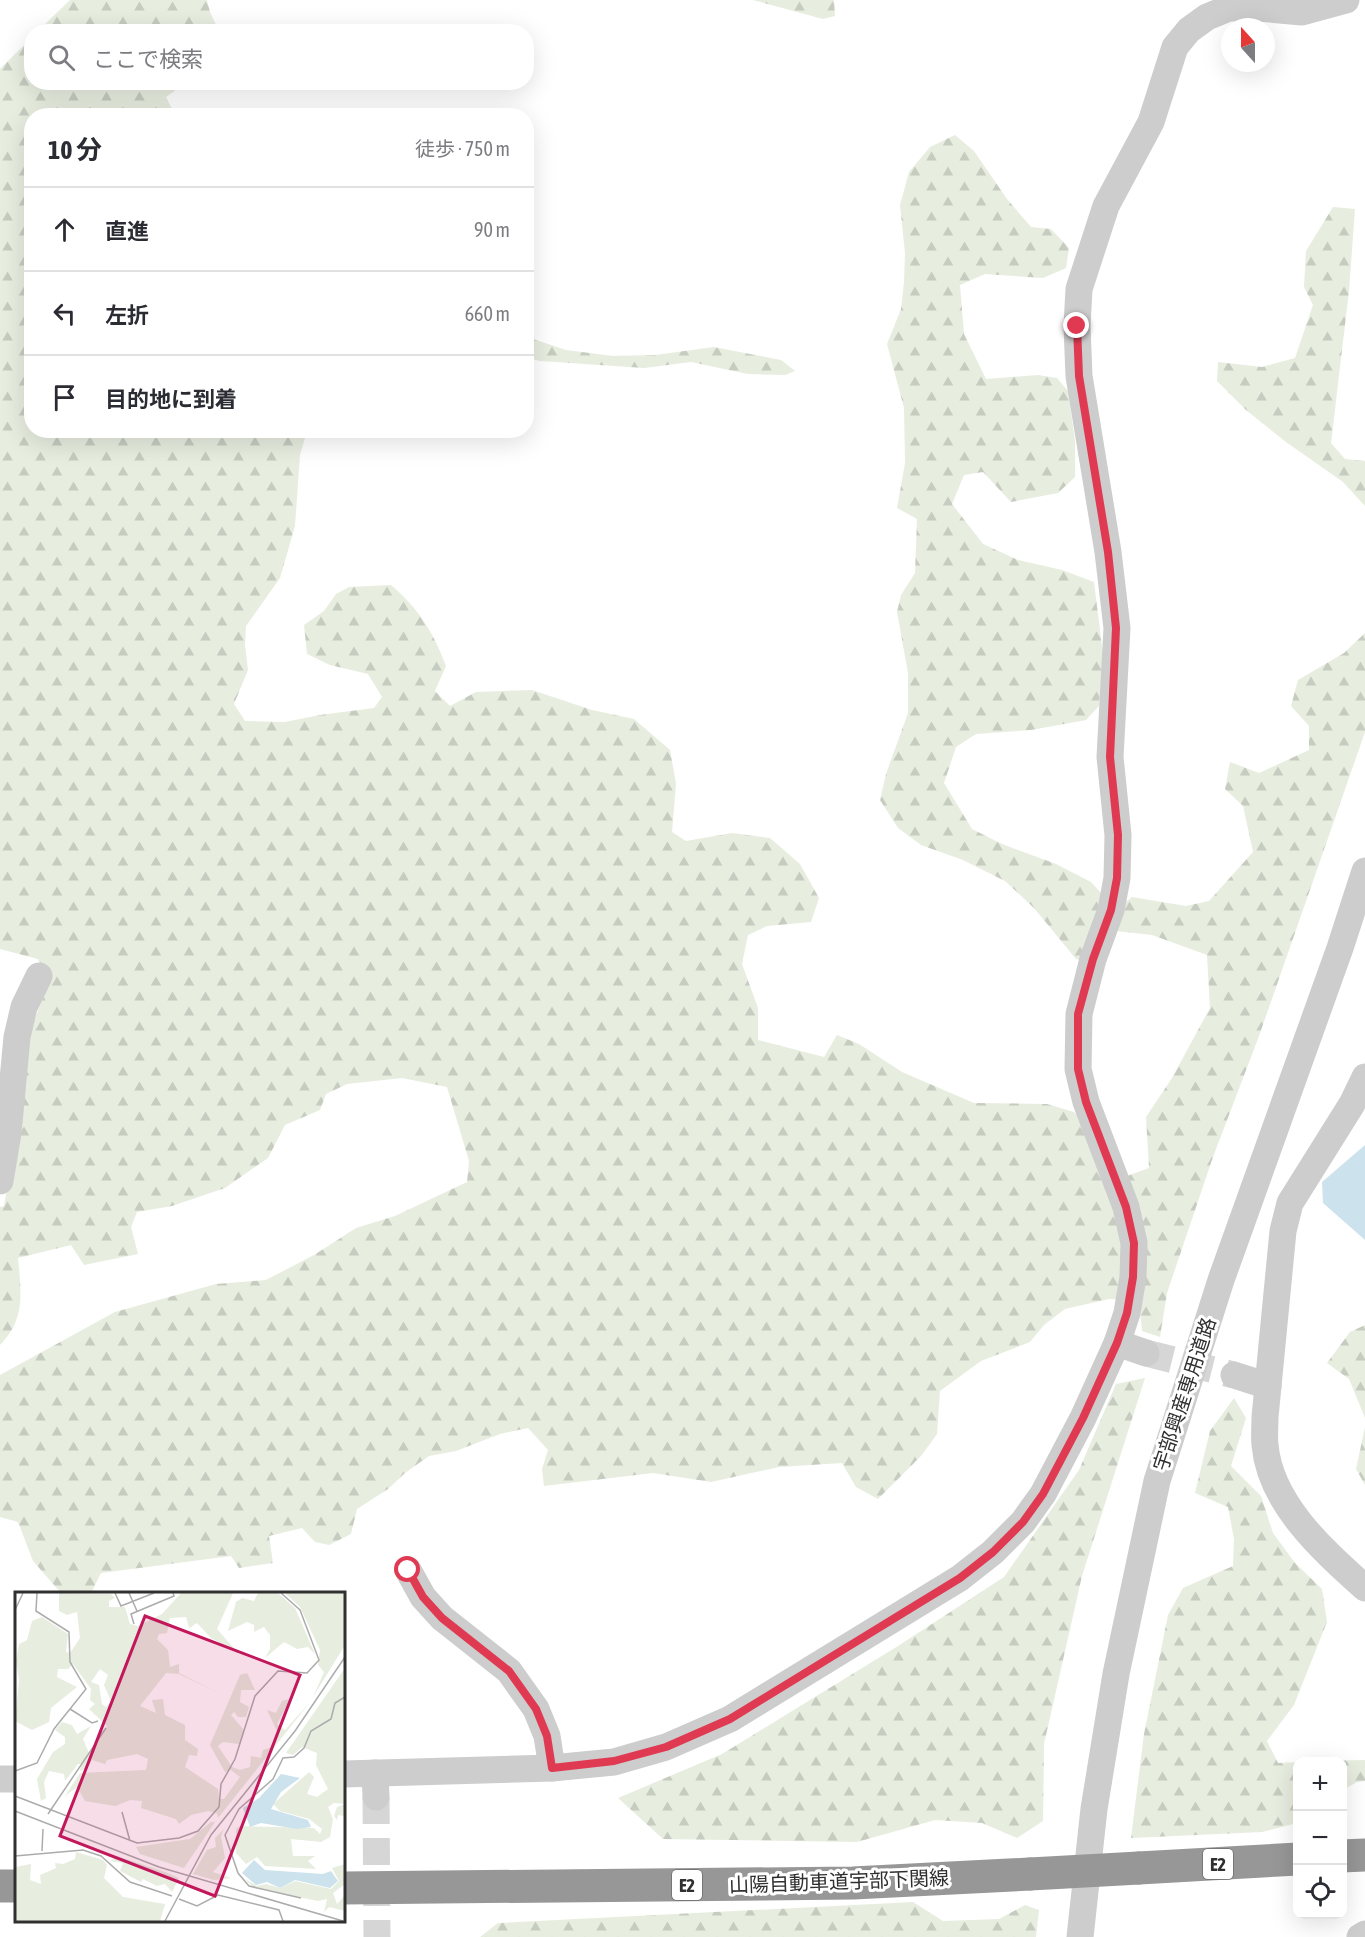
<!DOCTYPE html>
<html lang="ja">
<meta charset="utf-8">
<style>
body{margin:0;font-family:"Asap Condensed","Noto Sans JP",sans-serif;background:#f2f2f3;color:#2b2b33}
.controls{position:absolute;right:18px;bottom:18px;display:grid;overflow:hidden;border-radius:12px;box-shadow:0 6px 24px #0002}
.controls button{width:54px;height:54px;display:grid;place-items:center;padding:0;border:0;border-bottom:2px solid #e1e1e2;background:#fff;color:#2b2b33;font:30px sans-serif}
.compass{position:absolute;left:1221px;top:18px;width:54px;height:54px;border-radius:50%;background:#fff;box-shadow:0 6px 24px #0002;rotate:339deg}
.stop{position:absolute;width:18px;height:18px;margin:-14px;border:4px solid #e03a53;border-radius:50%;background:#fff}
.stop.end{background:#e03a53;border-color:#fff;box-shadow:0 2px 6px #0008}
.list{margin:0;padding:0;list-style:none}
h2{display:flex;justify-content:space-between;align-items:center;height:78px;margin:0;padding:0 24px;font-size:26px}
h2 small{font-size:20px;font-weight:400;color:#7c7c81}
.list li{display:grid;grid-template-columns:39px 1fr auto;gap:18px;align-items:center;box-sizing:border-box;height:84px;padding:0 24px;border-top:2px solid #e1e1e2}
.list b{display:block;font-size:22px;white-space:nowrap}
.list em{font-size:20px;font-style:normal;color:#7c7c81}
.icon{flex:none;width:33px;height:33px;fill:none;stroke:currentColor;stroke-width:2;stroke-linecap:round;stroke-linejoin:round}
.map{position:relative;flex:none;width:1365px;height:1937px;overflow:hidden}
.search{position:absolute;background:#fff;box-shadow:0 6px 24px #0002;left:24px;top:24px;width:510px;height:66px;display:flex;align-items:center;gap:15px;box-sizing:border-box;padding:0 21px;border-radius:24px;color:#7c7c81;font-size:22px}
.panel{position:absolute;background:#fff;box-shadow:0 6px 24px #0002;left:24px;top:108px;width:510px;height:330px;border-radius:24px}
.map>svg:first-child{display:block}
.forest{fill:url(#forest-firs)}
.water{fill:#cce2ec}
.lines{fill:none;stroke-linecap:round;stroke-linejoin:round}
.minor-tunnel{stroke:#d6d6d6;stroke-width:27;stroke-dasharray:27 14;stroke-linecap:butt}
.minor{stroke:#cdcdcd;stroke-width:27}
.highway{stroke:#979797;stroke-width:33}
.highway-bridge{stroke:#979797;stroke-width:33}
.route{stroke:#e03a53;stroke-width:8}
.labels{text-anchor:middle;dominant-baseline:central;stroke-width:6;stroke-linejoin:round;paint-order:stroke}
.shield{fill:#fff;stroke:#6e6e6e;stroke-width:1.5}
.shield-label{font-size:18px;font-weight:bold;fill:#303030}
.street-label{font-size:20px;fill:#303030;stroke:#fff}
.inset-road{fill:none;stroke:#acacac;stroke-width:1.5}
.view{fill:#c2185b;fill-opacity:0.15;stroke:#c2185b;stroke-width:3}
.inset-edge{fill:none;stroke:#303030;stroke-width:3}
</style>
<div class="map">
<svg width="1365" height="1937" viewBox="0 0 1365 1937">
<defs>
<pattern id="forest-firs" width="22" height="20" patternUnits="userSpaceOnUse" patternTransform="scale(1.5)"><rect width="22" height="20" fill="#e7eddf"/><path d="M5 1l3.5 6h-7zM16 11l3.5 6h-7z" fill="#c6ccc0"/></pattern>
</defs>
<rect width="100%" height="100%" fill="#fff"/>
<g class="forest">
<polygon points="70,0 207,0 210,12 219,31 38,31"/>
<polygon points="753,0 834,0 835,16 823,19"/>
<path d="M 31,38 L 32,82 L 190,83 L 185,83 L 166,97 L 175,115 L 32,116 L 32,430 L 307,431 L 300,455 L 295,526 L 280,578 L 246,626 L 245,645 L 248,670 L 234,704 L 245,721 L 285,722 L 320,715 L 374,708 L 382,697 L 368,674 L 330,665 L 307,654 L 304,625 L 324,611 L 336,594 L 349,587 L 391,585 C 418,608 434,633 446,666 L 435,691 L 450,706 L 476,692 L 532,690 L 592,710 L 634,719 L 670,750 L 676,784 L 672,832 L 686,841 L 732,833 L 770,838 L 800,864 L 819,898 L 811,922 L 767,926 L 748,935 L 742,964 L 758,1008 L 758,1040 L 824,1057 L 837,1035 L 859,1044 L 902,1072 L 974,1103 L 1047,1104 L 1074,1112 L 1091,1133 L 1108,1183 L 1149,1168 L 1146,1117 L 1172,1078 L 1210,1008 L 1207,955 L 1152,935 L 1116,931 L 1100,966 L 1076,959 L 1034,908 L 1005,881 L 963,860 L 921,845 L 898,828 L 880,800 L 886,774 L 908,713 L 908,673 L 897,612 L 901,595 L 915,573 L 917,519 L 897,508 L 905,463 L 904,408 L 887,344 L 901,309 L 904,282 L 905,253 L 900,205 L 909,172 L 930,147 L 955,135 L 974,151 L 1007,199 L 1031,227 L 1051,229 L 1069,248 L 1066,268 L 1043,278 L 985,274 L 960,285 L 964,334 L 986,379 L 1038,375 L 1057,378 L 1068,391 L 1075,441 L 1075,477 L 1058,493 L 1011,502 L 983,472 L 964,475 L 952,504 L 983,544 L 1018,560 L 1062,570 L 1094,582 L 1103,655 L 1099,706 L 1086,720 L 1031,730 L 976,734 L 956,747 L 944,783 L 972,829 L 1002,844 L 1056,864 L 1091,882 L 1101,893 L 1120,907 L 1132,897 L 1186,906 L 1209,901 L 1253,852 L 1243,806 L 1225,789 L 1230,762 L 1259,773 L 1309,750 L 1309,726 L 1291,706 L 1298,680 L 1344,653 L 1365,633 L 1365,732 L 1259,1036 L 1213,1157 L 1167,1293 L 1160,1337 L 1142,1331 L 1139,1300 L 1109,1299 L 1065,1309 L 1044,1325 L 1030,1342 L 981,1361 L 940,1391 L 937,1434 L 921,1456 L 878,1499 L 856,1487 L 842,1463 L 779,1467 L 711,1482 L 653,1473 L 544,1486 L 542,1469 L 548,1450 L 528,1428 L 500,1434 L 456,1451 L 429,1456 L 405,1473 L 388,1489 L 357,1509 L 351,1534 L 329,1545 L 315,1542 L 302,1528 L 269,1536 L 273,1563 L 239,1568 L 231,1556 L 101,1573 L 91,1593 L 61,1593 L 33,1561 L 18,1522 L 0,1517 L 0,1375 L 115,1312 L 216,1284 L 266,1280 L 314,1255 L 356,1228 L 395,1216 L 467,1182 L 469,1161 L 447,1087 L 402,1078 L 347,1084 L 326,1094 L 320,1110 L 285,1125 L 268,1158 L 225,1188 L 172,1206 L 137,1212 L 131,1227 L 138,1254 L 84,1265 L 71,1245 L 18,1258 C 21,1292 26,1319 0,1345 L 0,1207 L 4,1206 L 22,1100 L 26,1041 L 48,985 L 38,959 L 0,949 L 0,69 Z"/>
<polygon points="1333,207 1355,209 1349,291 1331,443 1345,459 1365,461 1365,506 1343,482 1286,442 1246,410 1217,381 1218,362 1262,367 1295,358 1313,305 1304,287 1306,251"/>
<polygon points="527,337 566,350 613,356 655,355 714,347 781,360 795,371 785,375 748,374 691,362 644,368 540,361 527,358"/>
<polygon points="1365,1325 1365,1418 1349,1379 1327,1363 1350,1332"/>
<polygon points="1145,1378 1082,1576 1044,1744 1043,1821 1017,1838 982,1823 935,1820 857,1842 663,1839 618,1798 722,1754 898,1646 1004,1577 1079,1470 1116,1384"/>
<polygon points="1234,1398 1246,1418 1231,1466 1261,1496 1273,1533 1295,1563 1322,1589 1327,1622 1294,1705 1267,1741 1278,1763 1297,1762 1297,1823 1262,1832 1131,1838 1144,1734 1168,1615 1183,1588 1233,1566 1234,1539 1228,1507 1195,1493 1210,1431"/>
<polygon points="1365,1427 1365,1485 1356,1469"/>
<polygon points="1365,1760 1365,1781 1357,1782 1343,1790 1342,1762 1321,1761"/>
<polygon points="913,1902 943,1921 999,1919 1025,1905 1039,1910 1036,1937 480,1937 498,1923"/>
</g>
<polygon class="water" points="1365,1145 1365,1240 1323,1203 1322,1182"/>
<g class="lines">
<g class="minor-tunnel">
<polyline points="1146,1353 1234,1375"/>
<polyline points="376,1797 377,1937"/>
</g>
<g class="minor">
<path d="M 1365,1077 L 1352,1104 L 1290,1203 L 1283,1231 L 1265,1417 C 1265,1426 1264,1436 1265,1445 C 1270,1504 1324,1551 1365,1588"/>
<polyline points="0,1181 8,1133 17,1037 24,1007 39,976"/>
<polyline points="1117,1343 1146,1353"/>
<polyline points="1234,1375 1268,1386"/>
<polyline points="408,1570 423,1597 442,1618 509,1671 536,1709 547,1736 552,1768"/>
<polyline points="375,1773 376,1797"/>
<polyline points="344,1774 552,1768 614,1762 666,1747 730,1719 960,1578 993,1552 1023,1522 1043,1494 1083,1418 1117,1343 1127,1313 1133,1277 1134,1243 1126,1207 1086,1102 1078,1069 1079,1014 1093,959 1111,910 1117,878 1118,835 1110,757 1117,628 1108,552 1079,376 1077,326 1079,289 1106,206 1151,122 1175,47 1189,30 1207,17 1229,8 1258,8 1302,12 1346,0"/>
<polyline points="0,1779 16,1779"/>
<polyline points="1080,1937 1094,1809 1116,1674 1157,1481 1221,1280 1340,948 1365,871"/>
<polyline points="1360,1937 1365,1934"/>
</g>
<g class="highway">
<polyline points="1342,1856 1365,1855"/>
<polyline points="1139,1868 1298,1859"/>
<polyline points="0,1886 16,1886"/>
<polyline points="344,1888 853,1883 1030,1874"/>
</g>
<polyline class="highway-bridge" points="1030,1874 1139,1868"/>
</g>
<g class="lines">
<polyline class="route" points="408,1570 423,1597 442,1618 509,1671 536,1709 547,1736 552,1768 614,1761 666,1747 730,1719 960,1578 993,1552 1023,1522 1043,1494 1083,1418 1117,1343 1127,1313 1133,1277 1134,1243 1126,1207 1086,1102 1078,1069 1078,1014 1093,959 1111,910 1117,878 1118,835 1110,757 1116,628 1108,552 1079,376 1077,326"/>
</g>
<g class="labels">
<g class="shield">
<rect x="1203" y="1849" width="30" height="30" rx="4.5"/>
<rect x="672" y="1870" width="30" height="30" rx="4.5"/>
</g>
<g class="shield-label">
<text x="1218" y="1864">E2</text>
<text x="687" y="1885">E2</text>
</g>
<g class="street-label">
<text transform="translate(1184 1394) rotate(-72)">宇部興産専用道路</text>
<text transform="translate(839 1881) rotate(-2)">山陽自動車道宇部下関線</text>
</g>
</g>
<g transform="translate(15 1592)">
<rect width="330" height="330" fill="#fff"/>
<path d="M 44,1 L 96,2 L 100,6 L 94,9 L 94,15 L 110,15 L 115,32 L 123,34 L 147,22 L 166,1 L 218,1 L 202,37 L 224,62 L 196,46 L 182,31 L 174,36 L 171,25 L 155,26 L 152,41 L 144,42 L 142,47 L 153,58 L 155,75 L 164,72 L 164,81 L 204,101 L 164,82 L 151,81 L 125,114 L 141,121 L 137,108 L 148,107 L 150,123 L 170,133 L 170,148 L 183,157 L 182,164 L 174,163 L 170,175 L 203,197 L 204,207 L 209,207 L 225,185 L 216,178 L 210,180 L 195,153 L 225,83 L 232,81 L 240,98 L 226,98 L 225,110 L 234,115 L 231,125 L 223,125 L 219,120 L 216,123 L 229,138 L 224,152 L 208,150 L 203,154 L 217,175 L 225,178 L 235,175 L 236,164 L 246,166 L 248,158 L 257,155 L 262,148 L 263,141 L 252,118 L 261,121 L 267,109 L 275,107 L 262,132 L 270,138 L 296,109 L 203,226 L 202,221 L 193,219 L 176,223 L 164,232 L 161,227 L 126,216 L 127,209 L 115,208 L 100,214 L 70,209 L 62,195 L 50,204 L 65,181 L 131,178 L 133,167 L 122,162 L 92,168 L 90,172 L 77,168 L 72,176 L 65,179 L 66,172 L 63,172 L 50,189 L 49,182 L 34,179 L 29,190 L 31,206 L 26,209 L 22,187 L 38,160 L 50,152 L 50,145 L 40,138 L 47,130 L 57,133 L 62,142 L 76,134 L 68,147 L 74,161 L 92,134 L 74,117 L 80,112 L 75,108 L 76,97 L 58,72 L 53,77 L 43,77 L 42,85 L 62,95 L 36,116 L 34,130 L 17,138 L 0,129 L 4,88 L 1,69 L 4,52 L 12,48 L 17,29 L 27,25 L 53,42 L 51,60 L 55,61 L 65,46 L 62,20 L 52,23 L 44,19 ZM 85,77 L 93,83 L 89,93 L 96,109 L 91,115 L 87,112 L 84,93 L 76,90 ZM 243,1 L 263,1 L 280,16 L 300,62 L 293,55 L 282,57 L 269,50 L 250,66 L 255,57 L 255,43 L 249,35 L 239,40 L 239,33 L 232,30 L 213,39 L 221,10 L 227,6 L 239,9 ZM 270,1 L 330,1 L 330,53 L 298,105 L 309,80 L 303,73 L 305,58 L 285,15 ZM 330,76 L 330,230 L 329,224 L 323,223 L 322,228 L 319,224 L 322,215 L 330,212 L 319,211 L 313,215 L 318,227 L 315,245 L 306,250 L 276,247 L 278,264 L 300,264 L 293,269 L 301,277 L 250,274 L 242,265 L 231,272 L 221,261 L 221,237 L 225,234 L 299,236 L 305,242 L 307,237 L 294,227 L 265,219 L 258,212 L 294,180 L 299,185 L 292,202 L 302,205 L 313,197 L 301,173 L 302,161 L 287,155 L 278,163 L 271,161 ZM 196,230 L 200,230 L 169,276 L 125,262 L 121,255 L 175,247 ZM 209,237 L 206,244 L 210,266 L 198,280 L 216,286 L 199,288 L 178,282 L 192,258 L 201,255 L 200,246 ZM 61,260 L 88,268 L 92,273 L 89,286 L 108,305 L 150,312 L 145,329 L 0,329 L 0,275 L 16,272 L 15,288 L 26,292 L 25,283 L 41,276 L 40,271 L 48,272 L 60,267 ZM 102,264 L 150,280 L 164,286 L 157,300 L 150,292 L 142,294 L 128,287 L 126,290 L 105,279 L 108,271 L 95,269 ZM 330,272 L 330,292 L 318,301 L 322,312 L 330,303 L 330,319 L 314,315 L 309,320 L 312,307 L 303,309 L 239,296 L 230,287 L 242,294 L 251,292 L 265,296 L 280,289 L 316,297 L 324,289 L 317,276 Z" fill="#e7eddf" fill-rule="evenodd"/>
<path d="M 266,182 L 285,186 L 266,200 L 256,217 L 293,228 L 296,235 L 282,237 L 246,231 L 235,235 L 228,216 L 244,206 ZM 239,268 L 250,278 L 308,282 L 316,279 L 323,289 L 315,296 L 280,288 L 265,296 L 252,290 L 241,293 L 227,281 Z" fill="#cce2ec"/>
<path class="inset-road" d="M 100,1 L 106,14 L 139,1M 114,1 L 122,19M 0,18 L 8,1M 119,32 L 116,22 L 159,4 L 158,1M 55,117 L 77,131 L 83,129M 0,179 L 22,171 L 39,137 L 71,97 L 55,70 L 54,40 L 21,19 L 22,1M 0,204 L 122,251 L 164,246 L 183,239 L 204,215 L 206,192 L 220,167 L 240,104 L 263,79 L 292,81 L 304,68 L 285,18 L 266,1M 0,219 L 144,275 L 328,329M 107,220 L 115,249M 33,222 L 91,136M 27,259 L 28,237M 0,264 L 68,258 L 86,264 L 115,290 L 157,304M 286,306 L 234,294 L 223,281 L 210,243 L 224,217 L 258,187 L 268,166 L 279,165 L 289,156 L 296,139 L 316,127 L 320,111 L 330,105M 164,307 L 182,314 L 203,303 L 264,318 L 268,329M 150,329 L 196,243 L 280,139 L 330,65"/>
<path class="view" d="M 130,24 L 285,83 L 200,304 L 45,244 Z"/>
<rect width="330" height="330" class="inset-edge"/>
</g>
</svg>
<div class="controls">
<button>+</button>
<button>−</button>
<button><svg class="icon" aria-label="locate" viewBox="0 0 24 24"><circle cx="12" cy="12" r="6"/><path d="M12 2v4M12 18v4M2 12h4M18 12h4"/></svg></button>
</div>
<svg class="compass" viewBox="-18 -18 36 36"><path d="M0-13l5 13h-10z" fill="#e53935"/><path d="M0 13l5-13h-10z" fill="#7c7c81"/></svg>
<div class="stop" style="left:408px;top:1570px"></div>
<div class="stop end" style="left:1077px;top:326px"></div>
<div class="search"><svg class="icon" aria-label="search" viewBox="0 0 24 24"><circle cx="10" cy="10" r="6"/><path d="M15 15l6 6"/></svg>ここで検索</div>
<section class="panel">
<h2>10 分<small>徒歩 · 750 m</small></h2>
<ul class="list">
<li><svg class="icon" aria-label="ahead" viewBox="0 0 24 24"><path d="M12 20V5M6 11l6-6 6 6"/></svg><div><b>直進</b></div><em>90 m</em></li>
<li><svg class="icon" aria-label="left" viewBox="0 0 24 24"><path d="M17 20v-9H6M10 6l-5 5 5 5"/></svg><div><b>左折</b></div><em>660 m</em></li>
<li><svg class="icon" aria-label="arrive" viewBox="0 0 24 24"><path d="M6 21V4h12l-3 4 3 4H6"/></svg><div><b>目的地に到着</b></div></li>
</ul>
</section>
</div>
